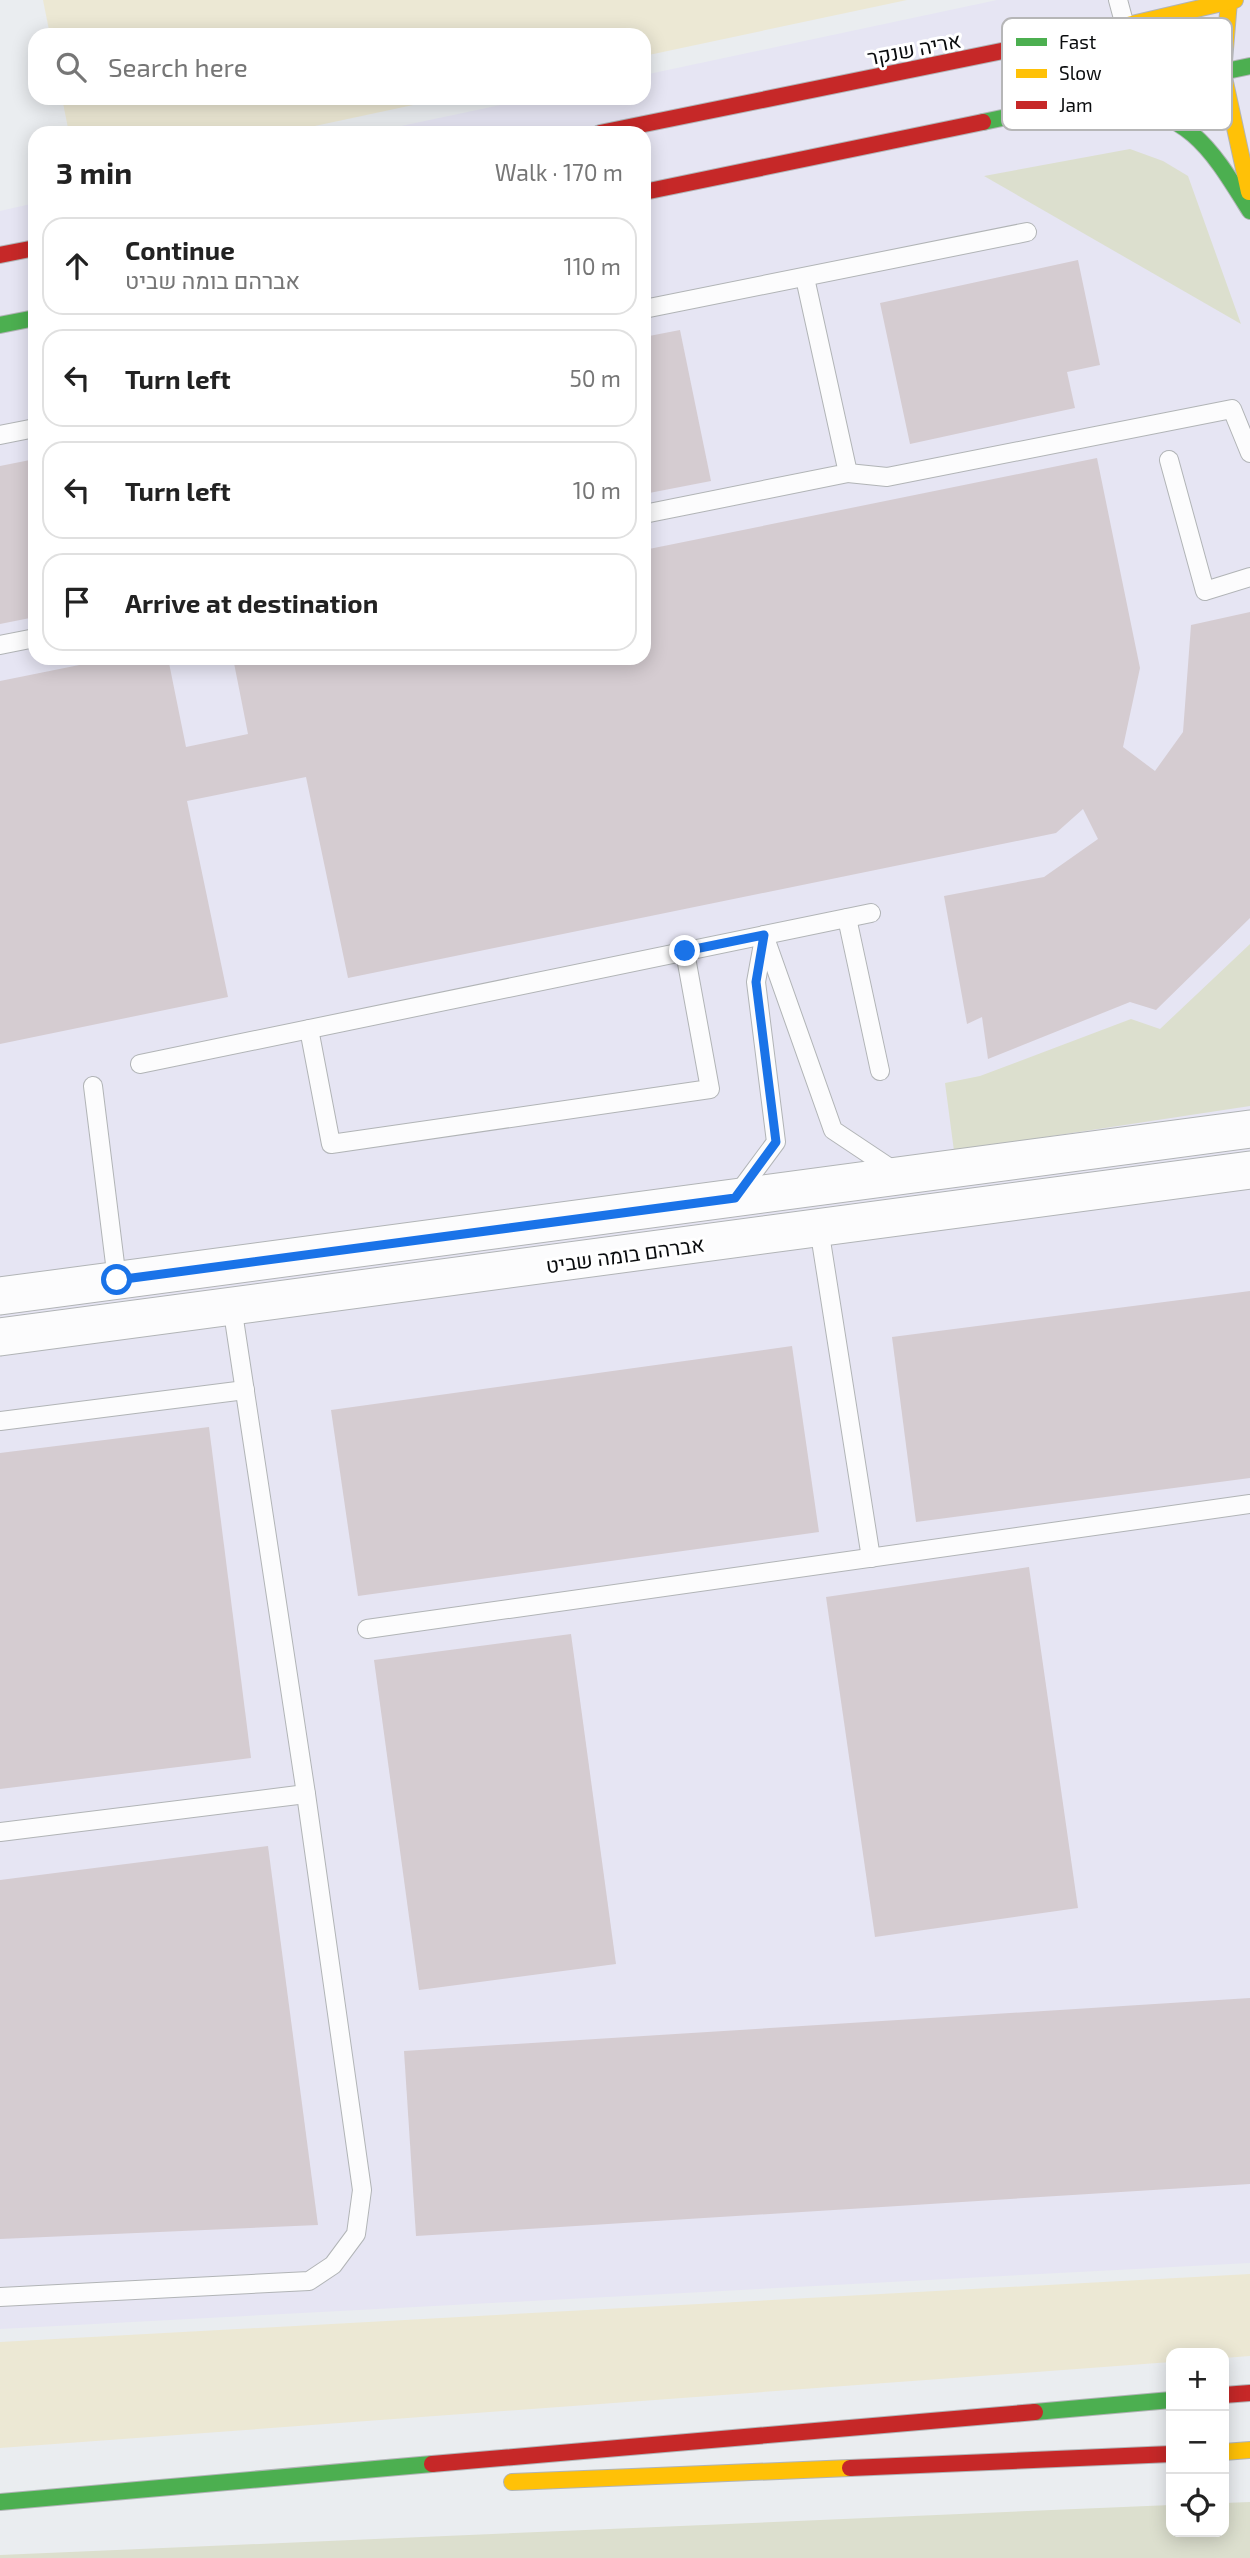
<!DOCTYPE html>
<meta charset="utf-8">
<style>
body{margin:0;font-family:"Exo 2",Heebo,sans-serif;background:#f2f2f2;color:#222}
.controls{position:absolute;right:21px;bottom:21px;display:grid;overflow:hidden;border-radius:14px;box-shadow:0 4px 18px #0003}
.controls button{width:63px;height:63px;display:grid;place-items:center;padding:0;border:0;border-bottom:2px solid #e0e0e0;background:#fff;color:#222;font:35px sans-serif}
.stop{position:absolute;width:21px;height:21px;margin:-16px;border:5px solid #1a73e8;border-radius:50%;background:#fff}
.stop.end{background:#1a73e8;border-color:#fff;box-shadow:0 2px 7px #0008}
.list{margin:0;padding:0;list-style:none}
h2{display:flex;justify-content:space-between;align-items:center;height:91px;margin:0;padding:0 28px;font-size:30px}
h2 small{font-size:23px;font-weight:400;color:#767676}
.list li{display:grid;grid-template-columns:46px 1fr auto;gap:21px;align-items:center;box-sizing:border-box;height:98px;margin:0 14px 14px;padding:0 14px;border:2px solid #e0e0e0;border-radius:21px}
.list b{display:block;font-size:26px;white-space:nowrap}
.list p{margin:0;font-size:23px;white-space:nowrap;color:#767676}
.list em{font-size:23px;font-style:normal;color:#767676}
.icon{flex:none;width:38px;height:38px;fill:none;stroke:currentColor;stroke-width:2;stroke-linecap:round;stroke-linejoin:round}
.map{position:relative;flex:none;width:1250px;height:2558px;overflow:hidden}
.search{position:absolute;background:#fff;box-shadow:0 4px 18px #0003;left:28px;top:28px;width:623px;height:77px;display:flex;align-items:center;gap:18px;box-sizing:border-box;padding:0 24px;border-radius:21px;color:#767676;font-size:26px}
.panel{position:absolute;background:#fff;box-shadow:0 4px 18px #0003;left:28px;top:126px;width:623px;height:539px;border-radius:21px}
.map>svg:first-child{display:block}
.industrial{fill:#e6e5f3}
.green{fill:#dcdfce}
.sand{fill:#ece8d4}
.building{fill:#d5ccd1}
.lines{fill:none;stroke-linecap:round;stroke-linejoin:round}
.lane-casing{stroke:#b1b4b6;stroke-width:20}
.street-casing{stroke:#b1b4b6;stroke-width:39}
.fast-casing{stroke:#b1b4b6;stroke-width:18}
.slow-casing{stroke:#b1b4b6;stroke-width:18}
.jam-casing{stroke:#b1b4b6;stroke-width:18}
.lane{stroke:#fcfcfd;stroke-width:18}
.street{stroke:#fcfcfd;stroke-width:37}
.fast{stroke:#4caf50;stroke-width:16}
.slow{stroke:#ffc107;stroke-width:16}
.jam{stroke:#c62828;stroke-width:16}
.route{stroke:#1a73e8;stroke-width:9}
.labels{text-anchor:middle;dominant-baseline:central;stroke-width:6;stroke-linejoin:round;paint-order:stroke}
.street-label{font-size:21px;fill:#0a0c0e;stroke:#fff}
.key{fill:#fff;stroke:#b6b6b7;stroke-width:2}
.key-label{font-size:19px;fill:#0a0c0e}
</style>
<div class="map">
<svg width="1250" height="2558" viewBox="0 0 1250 2558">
<rect width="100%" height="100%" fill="#eaedf0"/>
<polygon class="industrial" points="997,0 1250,0 1250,2263 0,2329 0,211 35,203 35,658 644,658 644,133 368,133 533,98 644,98 644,75"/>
<g class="green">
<polygon points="1130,149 1163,161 1188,176 1241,324 984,176"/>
<polygon points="1250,944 1250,1106 954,1151 945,1083 980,1076 1131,1019 1160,1029"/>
<polygon points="1250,2502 1250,2558 0,2558 0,2555 1171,2505 1171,2532 1224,2532 1224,2503"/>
</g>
<g class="sand">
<polygon points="43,0 907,0 644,56 644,35 50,35"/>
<polygon points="62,98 446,98 282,133 69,133"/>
<polygon points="1250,2274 1250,2356 1224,2358 1224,2353 1171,2353 1171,2362 0,2448 0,2342"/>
</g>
<g class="building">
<polygon points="1078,260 1100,365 1067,372 1075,408 910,444 880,303"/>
<polygon points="680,330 711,481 644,494 644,337"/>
<polygon points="1097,458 1140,668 1123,747 1155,771 1183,732 1191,625 1250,612 1250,918 1156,1010 1130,1002 988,1059 982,1017 967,1024 944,896 1044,877 1098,839 1083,809 1056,833 348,978 306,777 187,801 228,997 0,1044 0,681 114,658 168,658 186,747 248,734 233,658 644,658 644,550"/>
<polygon points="35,459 35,617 0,624 0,466"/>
<polygon points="1250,1291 1250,1478 916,1522 892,1337"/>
<polygon points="792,1346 819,1532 358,1596 331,1410"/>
<polygon points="209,1427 251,1758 0,1789 0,1453"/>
<polygon points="1029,1567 1078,1908 875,1937 826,1597"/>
<polygon points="571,1634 616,1964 419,1990 374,1660"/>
<polygon points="268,1846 318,2225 0,2239 0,1880"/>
<polygon points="1250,1998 1250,2184 416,2236 404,2051"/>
</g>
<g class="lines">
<defs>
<g id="lane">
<polyline points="1118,0 1125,26"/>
<polyline points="644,309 1027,232"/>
<polyline points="0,435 35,428"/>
<polyline points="1169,460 1205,591 1250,577"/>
<polyline points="848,473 887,477 1232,409 1250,453"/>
<polyline points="644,514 848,473 805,278"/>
<polyline points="0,645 35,638"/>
<polyline points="847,918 880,1071"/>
<polyline points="764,935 833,1130 896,1172"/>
<polyline points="309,1029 331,1144 710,1089 685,952"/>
<polyline points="140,1064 871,913"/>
<polyline points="93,1086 117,1280"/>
<polyline points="736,1196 776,1142 756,982 764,938"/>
<polyline points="819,1228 871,1558"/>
<polyline points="0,1421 245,1390"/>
<polyline points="367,1629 1250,1504"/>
<polyline points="0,1832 306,1794"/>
<polyline points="0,2297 309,2281 333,2265 356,2234 362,2190 306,1794 232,1306"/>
</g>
<g id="street">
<polyline points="0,1296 1250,1129"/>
<polyline points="0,1337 1250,1170"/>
</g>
<g id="fast">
<path d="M 1109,104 C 1190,111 1210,147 1250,211"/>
<polyline points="983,122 1250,66"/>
<polyline points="0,325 35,318"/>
<polyline points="1035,2412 1171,2400"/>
<polyline points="0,2502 432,2464"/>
</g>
<g id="slow">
<polyline points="1229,1 1223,73 1249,192"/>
<polyline points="1115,28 1235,0"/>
<polyline points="1224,2452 1250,2450"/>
<polyline points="512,2482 850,2468"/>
</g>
<g id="jam">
<polyline points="600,133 1115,28"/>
<polyline points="644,192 983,122"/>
<polyline points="0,255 35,248"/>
<polyline points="1224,2395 1250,2393"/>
<polyline points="432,2464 1035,2412"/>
<polyline points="850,2468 1171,2454"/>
</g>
</defs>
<use href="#lane" class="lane-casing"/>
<use href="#street" class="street-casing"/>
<use href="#fast" class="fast-casing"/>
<use href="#slow" class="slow-casing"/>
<use href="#jam" class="jam-casing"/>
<use href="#lane" class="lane"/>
<use href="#street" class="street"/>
<use href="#fast" class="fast"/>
<use href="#slow" class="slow"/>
<use href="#jam" class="jam"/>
</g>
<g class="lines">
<polyline class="route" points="117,1280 735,1198 776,1142 756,982 764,935 685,951"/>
</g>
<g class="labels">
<g class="street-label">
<text transform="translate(914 48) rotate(-11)">אריה שנקר</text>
<text transform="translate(625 1254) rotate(-8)">אברהם בומה שביט</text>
</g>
</g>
<rect x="1002" y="18" width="230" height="112" rx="10" class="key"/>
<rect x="1016" y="38" width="31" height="8" fill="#4caf50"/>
<rect x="1016" y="69" width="31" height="9" fill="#ffc107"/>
<rect x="1016" y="101" width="31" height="8" fill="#c62828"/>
<g class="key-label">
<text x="1059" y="49">Fast</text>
<text x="1059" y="80">Slow</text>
<text x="1059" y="112">Jam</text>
</g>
</svg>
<div class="controls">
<button>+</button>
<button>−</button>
<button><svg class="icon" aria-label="locate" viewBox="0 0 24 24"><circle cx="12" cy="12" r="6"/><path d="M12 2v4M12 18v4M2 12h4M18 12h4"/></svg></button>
</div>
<div class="stop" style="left:117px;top:1280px"></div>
<div class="stop end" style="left:685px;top:951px"></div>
<div class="search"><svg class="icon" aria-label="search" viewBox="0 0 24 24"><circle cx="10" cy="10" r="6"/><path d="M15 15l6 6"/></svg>Search here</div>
<section class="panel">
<h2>3 min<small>Walk · 170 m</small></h2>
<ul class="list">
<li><svg class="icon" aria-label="ahead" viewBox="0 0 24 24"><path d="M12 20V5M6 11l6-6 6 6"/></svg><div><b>Continue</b><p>אברהם בומה שביט</p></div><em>110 m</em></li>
<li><svg class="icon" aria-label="left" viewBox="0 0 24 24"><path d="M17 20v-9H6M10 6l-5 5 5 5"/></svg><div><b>Turn left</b></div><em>50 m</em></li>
<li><svg class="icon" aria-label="left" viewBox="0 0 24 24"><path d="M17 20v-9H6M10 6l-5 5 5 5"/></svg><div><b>Turn left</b></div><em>10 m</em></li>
<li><svg class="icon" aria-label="arrive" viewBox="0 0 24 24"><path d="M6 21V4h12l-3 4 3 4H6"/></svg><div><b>Arrive at destination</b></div></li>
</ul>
</section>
</div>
